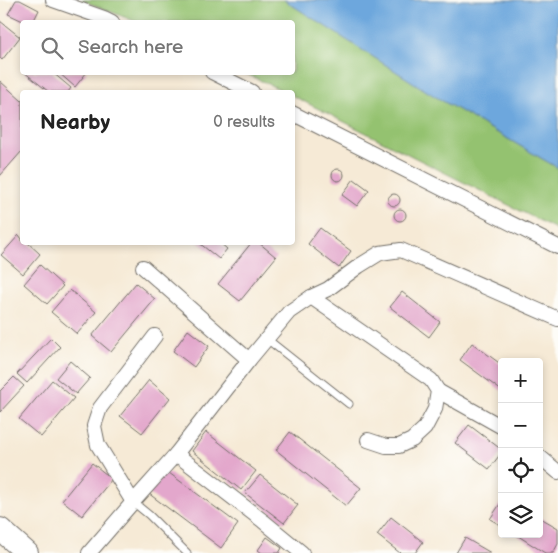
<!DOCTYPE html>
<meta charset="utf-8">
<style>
body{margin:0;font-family:"Balsamiq Sans",sans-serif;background:#f6f6f6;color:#222}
.controls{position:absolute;right:15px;bottom:15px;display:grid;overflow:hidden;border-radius:5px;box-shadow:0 2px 8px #0003}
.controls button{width:45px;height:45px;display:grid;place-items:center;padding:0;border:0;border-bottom:1px solid #e0e0e0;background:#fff;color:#222;font:25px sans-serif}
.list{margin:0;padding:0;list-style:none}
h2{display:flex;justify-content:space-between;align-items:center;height:65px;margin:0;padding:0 20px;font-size:21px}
h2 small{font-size:16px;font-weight:400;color:#767676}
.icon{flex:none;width:28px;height:28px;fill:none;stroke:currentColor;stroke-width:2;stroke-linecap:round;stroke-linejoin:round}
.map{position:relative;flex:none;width:558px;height:553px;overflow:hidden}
.search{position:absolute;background:#fff;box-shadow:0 2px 8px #0003;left:20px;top:20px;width:275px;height:55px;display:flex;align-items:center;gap:12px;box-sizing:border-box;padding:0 18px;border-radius:5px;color:#767676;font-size:19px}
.panel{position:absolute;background:#fff;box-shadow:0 2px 8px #0003;left:20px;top:90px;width:275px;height:155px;border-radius:5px}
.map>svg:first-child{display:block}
.green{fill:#94c270;stroke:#60764e}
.water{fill:#6da7dd;stroke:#4c6984}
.building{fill:#e3a7cc}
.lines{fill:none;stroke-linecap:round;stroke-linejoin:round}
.lane-casing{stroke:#726e67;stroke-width:9}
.street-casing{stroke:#726e67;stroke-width:16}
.primary-casing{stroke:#726e67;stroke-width:24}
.lane{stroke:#fff;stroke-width:7}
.street{stroke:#fff;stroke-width:14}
.primary{stroke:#fff;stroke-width:22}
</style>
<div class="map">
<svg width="558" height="553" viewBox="0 0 558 553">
<rect width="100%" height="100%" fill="#fdfcf7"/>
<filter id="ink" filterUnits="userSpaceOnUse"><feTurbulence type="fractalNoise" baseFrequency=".02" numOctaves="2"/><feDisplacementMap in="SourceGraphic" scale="10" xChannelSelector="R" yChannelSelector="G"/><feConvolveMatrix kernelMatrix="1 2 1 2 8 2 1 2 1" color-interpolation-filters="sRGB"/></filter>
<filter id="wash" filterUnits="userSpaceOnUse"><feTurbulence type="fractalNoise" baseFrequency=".0096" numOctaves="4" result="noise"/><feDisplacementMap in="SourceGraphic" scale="20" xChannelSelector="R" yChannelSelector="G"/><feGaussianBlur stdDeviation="1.12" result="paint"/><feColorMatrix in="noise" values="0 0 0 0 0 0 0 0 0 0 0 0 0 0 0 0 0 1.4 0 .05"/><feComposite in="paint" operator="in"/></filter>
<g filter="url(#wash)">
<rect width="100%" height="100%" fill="#f6ead6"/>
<polygon class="green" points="81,0 284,0 436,97 558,168 558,230 293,96 292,92 286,92 244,73 292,72 292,22 137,22"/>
<polygon class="water" points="284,0 558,0 558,168 436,97"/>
<g id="blocks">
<g class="building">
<polygon points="16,0 20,0 39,10 33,22 25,22 8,14"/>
<polygon points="0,21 20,37 2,60 0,58"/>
<polygon points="24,72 52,72 71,88 68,92 49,92"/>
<polygon points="58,72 87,72 75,87"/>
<polygon points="0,81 22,101 22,151 0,176"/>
<circle cx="338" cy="175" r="6"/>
<polygon points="354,179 369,190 357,206 342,195"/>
<circle cx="394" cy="200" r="6"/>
<circle cx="400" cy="215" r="6"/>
<polygon points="320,228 351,251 339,268 308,244"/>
<polygon points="19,235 22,239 22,242 27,242 40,254 23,274 1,255"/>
<polygon points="198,242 219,242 227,249 219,259"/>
<polygon points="252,242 258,242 276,257 240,301 218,284"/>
<polygon points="40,265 63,286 47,304 24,284"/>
<polygon points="136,283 155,299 111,352 92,336"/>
<polygon points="70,290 96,312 77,334 51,312"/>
<polygon points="402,292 440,322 429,337 390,307"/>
<polygon points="188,330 209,346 194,367 173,351"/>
<polygon points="51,338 60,347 27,383 17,374"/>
<polygon points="472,343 502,365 502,391 460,360"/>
<polygon points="70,361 90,378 76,394 56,378"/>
<polygon points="14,377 24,386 0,412 0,391"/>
<polygon points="52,380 74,398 41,437 19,419"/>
<polygon points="149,380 170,398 142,433 120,416"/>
<polygon points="469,425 502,450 502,452 489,469 455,443"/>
<polygon points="206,432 256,471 241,490 192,451"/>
<polygon points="290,432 361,488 346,506 276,450"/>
<polygon points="92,463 112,479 82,516 62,500"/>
<polygon points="165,470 238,524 221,548 148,493"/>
<polygon points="260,475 298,505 284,523 245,493"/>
<polygon points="502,501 502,526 490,519"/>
<polygon points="391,517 423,542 415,553 400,553 377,535"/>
<polygon points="539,517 558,528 558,544 553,553 545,553 515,534 539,534"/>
<polygon points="267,537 282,548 279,553 262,553 258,550"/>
<polygon points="465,538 491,553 456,553"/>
</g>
</g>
</g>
<g filter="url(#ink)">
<use href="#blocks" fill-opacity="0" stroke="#726e67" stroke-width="1"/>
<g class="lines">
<defs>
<g id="lane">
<polyline points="267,339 349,404"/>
<polyline points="133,502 149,515 187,553"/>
</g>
<g id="street">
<polyline points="53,0 104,18 112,22"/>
<polyline points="212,72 252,92"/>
<polyline points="292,113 558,247"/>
<polyline points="143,267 249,360"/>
<polyline points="311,297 431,380 438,391 435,409 425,428 412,440 399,446 386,446 368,440"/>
<polyline points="438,391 502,427"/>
<polyline points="176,454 263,521 302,553"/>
<polyline points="539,456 558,472"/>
<polyline points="133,502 98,445 94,426 100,408 155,336"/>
<polyline points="89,553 133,502 176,454 249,360 289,312 311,297 328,289 359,266 380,253 401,250 558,319"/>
</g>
<polyline id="primary" points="0,529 27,553"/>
</defs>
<use href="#lane" class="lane-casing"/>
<use href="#street" class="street-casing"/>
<use href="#primary" class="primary-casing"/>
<use href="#lane" class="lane"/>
<use href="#street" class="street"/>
<use href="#primary" class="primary"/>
</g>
</g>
</svg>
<div class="controls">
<button>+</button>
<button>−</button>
<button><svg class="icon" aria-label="locate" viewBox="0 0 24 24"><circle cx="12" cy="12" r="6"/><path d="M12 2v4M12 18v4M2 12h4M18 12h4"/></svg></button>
<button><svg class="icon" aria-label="layers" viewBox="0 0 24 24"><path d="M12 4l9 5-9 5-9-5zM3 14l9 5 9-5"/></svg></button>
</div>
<div class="search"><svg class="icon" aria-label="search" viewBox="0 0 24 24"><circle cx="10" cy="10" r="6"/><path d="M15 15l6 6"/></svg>Search here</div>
<section class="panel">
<h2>Nearby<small>0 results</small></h2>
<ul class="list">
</ul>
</section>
</div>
